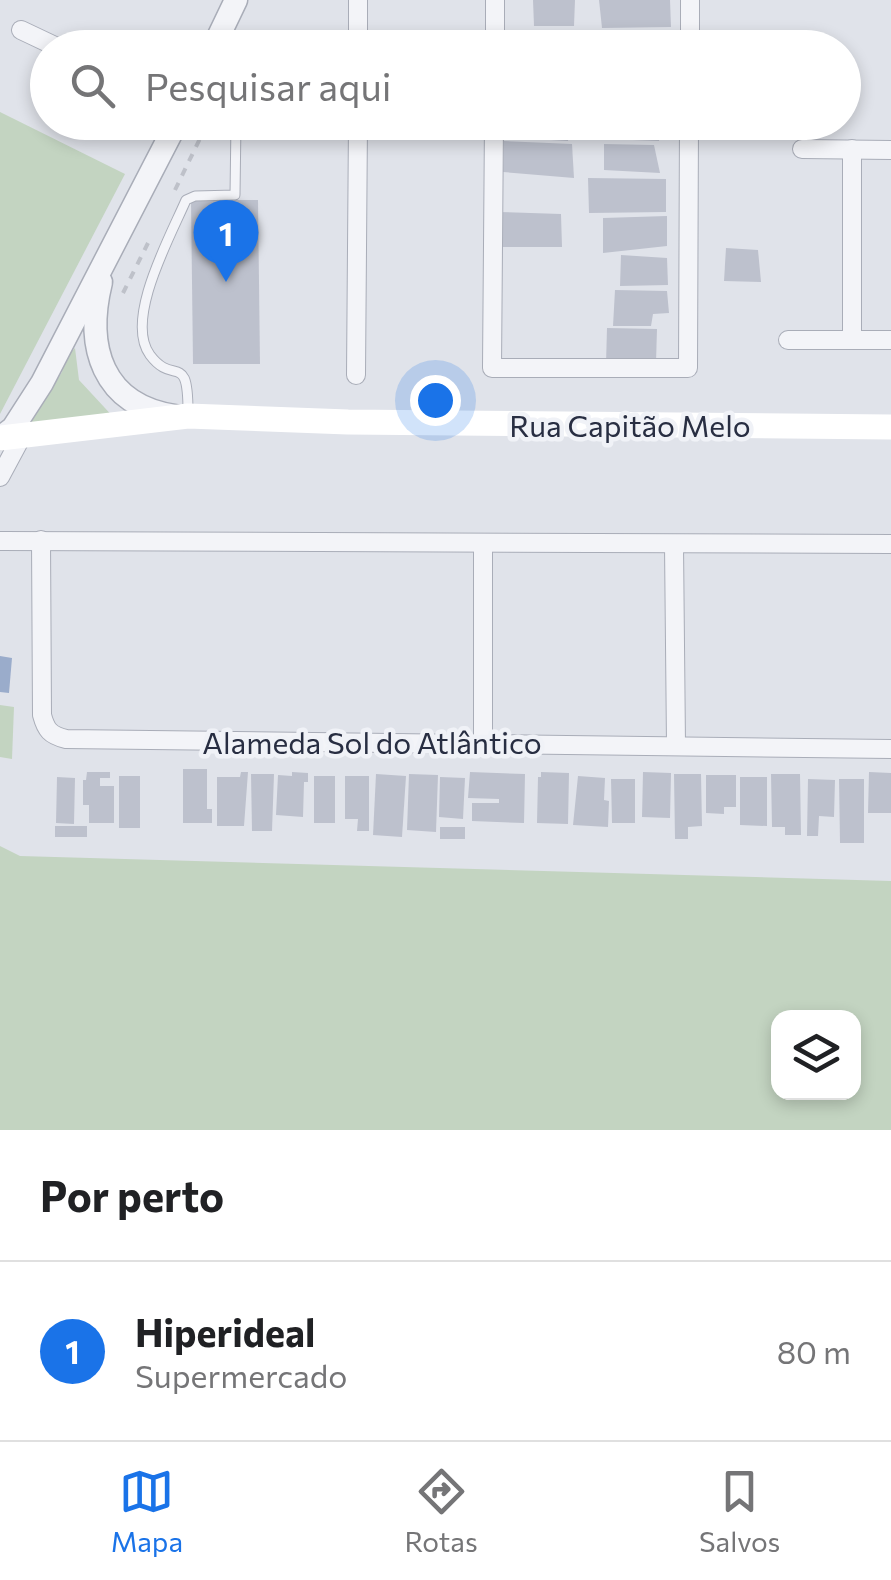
<!DOCTYPE html>
<html lang="pt">
<meta charset="utf-8">
<style>
body{margin:0;font-family:Commissioner,sans-serif;background:#f2f2f2;color:#202124}
.controls{position:absolute;right:30px;bottom:30px;display:grid;overflow:hidden;border-radius:20px;box-shadow:0 5px 15px #0003}
.controls button{width:90px;height:90px;display:grid;place-items:center;padding:0;border:0;border-bottom:2px solid #e0e0e0;background:#fff;color:#202124;font:50px sans-serif}
.you{position:absolute;left:435px;top:400px;width:35px;height:35px;margin:-25px;border:8px solid #fff;border-radius:50%;background:#1a73e8;box-shadow:0 0 0 15px #1a73e833}
.badge{display:grid;place-items:center;width:65px;height:65px;border-radius:50%;background:#1a73e8;color:#fff;font-size:32px;font-weight:700}
.pin{position:absolute;translate:-50% -82px;filter:drop-shadow(0 2px 5px #0008)}
.pin::after{content:'';position:absolute;top:52px;width:35px;height:30px;background:inherit;clip-path:polygon(0 0,100% 0,50% 100%)}
.list{margin:0;padding:0;list-style:none}
h2{display:flex;justify-content:space-between;align-items:center;height:130px;margin:0;padding:0 40px;font-size:42px}
h2 small{font-size:32px;font-weight:400;color:#757577}
.list li{display:grid;grid-template-columns:65px 1fr auto;gap:30px;align-items:center;box-sizing:border-box;height:180px;padding:0 40px;border-top:2px solid #e0e0e0}
.list b{display:block;font-size:38px;white-space:nowrap}
.list p{margin:0;font-size:32px;white-space:nowrap;color:#757577}
.list em{font-size:32px;font-style:normal;color:#757577}
.icon{flex:none;width:55px;height:55px;fill:none;stroke:currentColor;stroke-width:2;stroke-linecap:round;stroke-linejoin:round}
.map{position:relative;flex:none;width:891px;height:1130px;overflow:hidden}
.search{position:absolute;background:#fff;box-shadow:0 5px 15px #0003;left:30px;right:30px;top:30px;height:110px;display:flex;align-items:center;gap:25px;box-sizing:border-box;padding:0 35px;border-radius:55px;color:#757577;font-size:38px}
.sheet{height:310px;background:#fff}
nav{display:flex;justify-content:space-around;align-items:center;box-sizing:border-box;height:140px;border-top:2px solid #e0e0e0;background:#fff;font-size:28px;color:#757577}
nav a{display:grid;justify-items:center;gap:5px}
nav .on{color:#1a73e8}
.map>svg:first-child{display:block}
.green{fill:#c3d4c1;fill-rule:evenodd}
.water{fill:#9aaccb}
.building{fill:#bdc1cd}
.lines{fill:none;stroke-linecap:round;stroke-linejoin:round}
.service-casing{stroke:#a9adb8;stroke-width:11}
.minor-casing{stroke:#a9adb8;stroke-width:20}
.tertiary-casing{stroke:#a9adb8;stroke-width:25}
.path{stroke:#bec1c9;stroke-width:4;stroke-dasharray:8 8;stroke-linecap:butt}
.service{stroke:#f3f4f8;stroke-width:9}
.minor{stroke:#f3f4f8;stroke-width:18}
.tertiary{stroke:#f3f4f8;stroke-width:22}
.secondary{stroke:#fff;stroke-width:25}
.labels{text-anchor:middle;dominant-baseline:central;stroke-width:9;stroke-linejoin:round;paint-order:stroke}
.street-label{font-size:30px;fill:#282e42;stroke:#f0f2f7}
</style>
<div class="map">
<svg width="891" height="1130" viewBox="0 0 891 1130">
<rect width="100%" height="100%" fill="#e0e3ea"/>
<g class="green">
<polygon points="0,112 125,174 0,414"/>
<polygon points="75,348 79,380 117,421 27,427 62,372 64,360"/>
<polygon points="0,705 14,707 12,759 0,757"/>
<path d="M 0,846 L 20,856 L 891,881 L 891,1130 L 0,1130 ZM 778,1018 L 854,1018 L 854,1092 L 778,1092 Z"/>
</g>
<polygon class="water" points="0,656 12,658 9,693 0,692"/>
<g class="building">
<polygon points="533,0 575,0 574,26 534,26"/>
<polygon points="599,0 670,0 671,27 602,28"/>
<polygon points="533,33 578,33 577,48 534,48"/>
<polygon points="501,122 569,122 568,141 500,137"/>
<polygon points="607,122 673,122 673,128 660,127 659,141 606,139"/>
<polygon points="504,141 572,144 574,178 503,172"/>
<polygon points="604,144 654,145 660,173 604,170"/>
<polygon points="588,178 666,179 666,212 589,213"/>
<polygon points="191,200 258,200 260,364 193,364"/>
<polygon points="499,212 561,214 562,247 499,247"/>
<polygon points="667,216 667,246 603,253 603,218"/>
<polygon points="726,248 758,250 761,282 724,281"/>
<polygon points="621,255 667,258 668,285 620,286"/>
<polygon points="615,290 667,291 669,313 653,314 651,326 613,326"/>
<polygon points="607,328 657,329 656,363 606,364"/>
<polygon points="183,769 207,769 207,809 212,809 212,823 183,823"/>
<polygon points="87,772 110,772 110,778 100,778 100,786 114,786 114,823 89,823 89,805 83,805 83,780 86,780"/>
<polygon points="241,772 248,772 244,826 217,826 217,777 240,777"/>
<polygon points="292,772 308,773 308,782 304,782 303,817 276,815 278,775 292,776"/>
<polygon points="470,772 525,774 524,823 472,821 472,803 499,803 499,799 468,798"/>
<polygon points="541,772 569,773 568,824 537,823 538,777 541,777"/>
<polygon points="643,772 671,773 670,818 642,817"/>
<polygon points="869,772 891,773 891,813 868,813"/>
<polygon points="251,774 274,774 272,831 252,831"/>
<polygon points="376,774 406,776 402,837 373,835"/>
<polygon points="409,774 438,775 436,832 407,830"/>
<polygon points="674,774 701,774 702,826 688,827 688,839 675,839"/>
<polygon points="771,774 800,774 801,835 785,835 785,827 772,827"/>
<polygon points="706,775 736,775 736,807 724,807 724,814 706,813"/>
<rect x="119" y="776" width="21" height="52"/>
<rect x="314" y="776" width="21" height="47"/>
<polygon points="345,776 369,776 369,831 357,831 358,819 345,819"/>
<polygon points="578,776 605,778 604,800 609,801 608,827 573,825"/>
<polygon points="57,777 75,778 74,824 56,823"/>
<polygon points="440,777 465,778 463,819 439,817"/>
<polygon points="740,777 767,777 767,826 740,825"/>
<polygon points="611,779 635,779 635,823 612,823"/>
<polygon points="808,779 835,780 834,817 819,816 818,836 807,836"/>
<polygon points="839,779 864,779 864,843 840,843"/>
<rect x="55" y="826" width="32" height="11"/>
<rect x="440" y="827" width="25" height="12"/>
</g>
<g class="lines">
<defs>
<path id="service" d="M 188,412 C 188,350 174,387 150,355 C 124,320 170,237 186,200 L 195,196 L 235,195 L 236,122"/>
<g id="minor">
<polyline points="21,30 59,48"/>
<polyline points="358,48 358,0"/>
<polyline points="495,48 495,0"/>
<polyline points="690,48 690,0"/>
<polyline points="494,122 492,368 688,368 689,122"/>
<polyline points="802,149 891,150"/>
<polyline points="788,340 891,340"/>
<polyline points="852,340 852,149"/>
<polyline points="356,375 358,122"/>
<polyline points="0,477 22,436"/>
<path d="M 41,540 L 42,715 C 46,730 50,735 66,739 L 891,749"/>
<polyline points="0,541 891,544"/>
<polyline points="483,544 483,742"/>
<polyline points="674,545 676,745"/>
</g>
<g id="tertiary">
<polyline points="213,48 236,0"/>
<path d="M 101,282 C 85,347 102,405 175,416"/>
<polyline points="0,438 13,428 42,383 177,122"/>
</g>
</defs>
<use href="#service" class="service-casing"/>
<use href="#minor" class="minor-casing"/>
<use href="#tertiary" class="tertiary-casing"/>
<g class="path">
<polyline points="175,190 208,122"/>
<polyline points="123,293 148,243"/>
</g>
<use href="#service" class="service"/>
<use href="#minor" class="minor"/>
<use href="#tertiary" class="tertiary"/>
<polyline class="secondary" points="0,438 188,416 348,422 891,427"/>
</g>
<g class="labels">
<g class="street-label">
<text x="630" y="424">Rua Capitão Melo</text>
<text x="372" y="741">Alameda Sol do Atlântico</text>
</g>
</g>
</svg>
<div class="controls">
<button><svg class="icon" aria-label="layers" viewBox="0 0 24 24"><path d="M12 4l9 5-9 5-9-5zM3 14l9 5 9-5"/></svg></button>
</div>
<div class="you"></div>
<div class="pin badge" style="left:226px;top:282px">1</div>
<div class="search"><svg class="icon" aria-label="search" viewBox="0 0 24 24"><circle cx="10" cy="10" r="6"/><path d="M15 15l6 6"/></svg>Pesquisar aqui</div>
</div>
<section class="sheet">
<h2>Por perto<small></small></h2>
<ul class="list">
<li><span class="badge">1</span><div><b>Hiperideal</b><p>Supermercado</p></div><em>80 m</em></li>
</ul>
</section>
<nav>
<a class="on"><svg class="icon" aria-label="map" viewBox="0 0 24 24"><path d="M3 6l6-2 6 2 6-2v14l-6 2-6-2-6 2zM9 4v14M15 6v14"/></svg>Mapa</a>
<a><svg class="icon" aria-label="directions" viewBox="0 0 24 24"><path d="M12 3l9 9-9 9-9-9zM9 14v-3h6M13 9l2 2-2 2"/></svg>Rotas</a>
<a><svg class="icon" aria-label="saved" viewBox="0 0 24 24"><path d="M7 4h10v16l-5-4-5 4z"/></svg>Salvos</a>
</nav>
